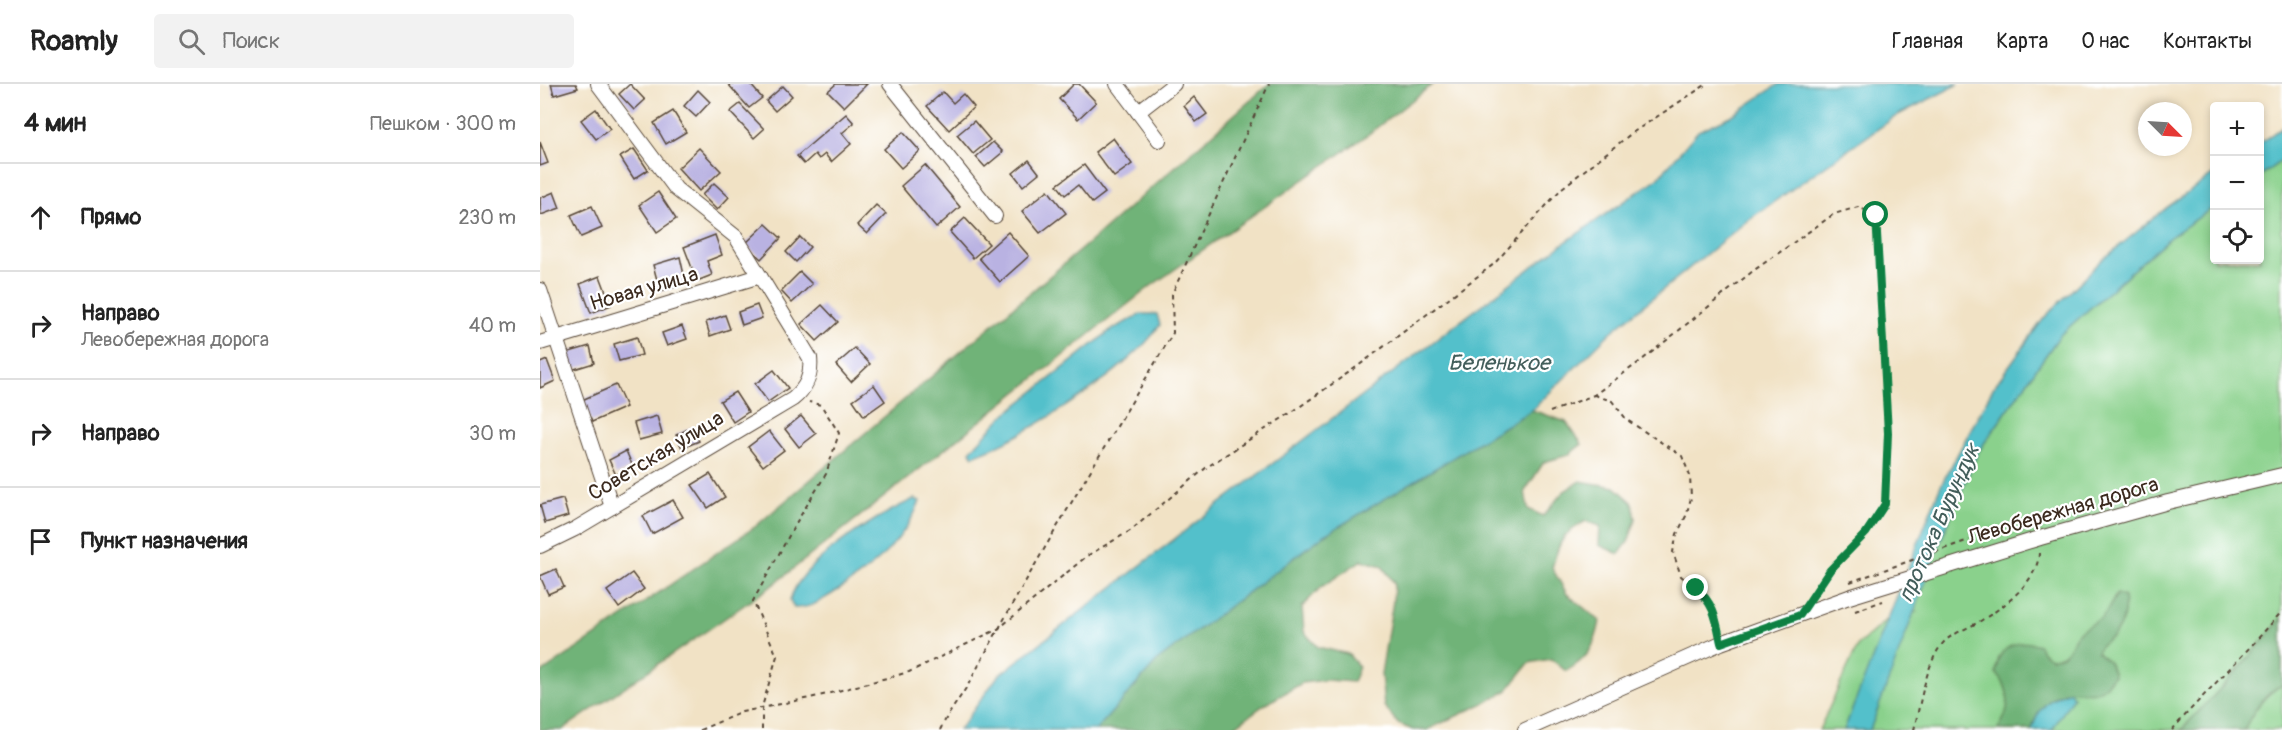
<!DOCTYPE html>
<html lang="ru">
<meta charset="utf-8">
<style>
body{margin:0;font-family:Pangolin,sans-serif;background:#f2f2f2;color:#222}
.controls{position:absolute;right:18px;top:18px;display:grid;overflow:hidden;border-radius:6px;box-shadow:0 3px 9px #0003}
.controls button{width:54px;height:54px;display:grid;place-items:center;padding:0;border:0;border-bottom:2px solid #e0e0e0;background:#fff;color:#222;font:30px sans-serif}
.compass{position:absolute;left:1598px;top:18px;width:54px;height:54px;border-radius:50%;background:#fff;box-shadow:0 3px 9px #0003;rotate:114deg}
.stop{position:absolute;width:18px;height:18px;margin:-14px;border:4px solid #0b8043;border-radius:50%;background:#fff}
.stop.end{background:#0b8043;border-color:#fff;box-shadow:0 2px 6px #0008}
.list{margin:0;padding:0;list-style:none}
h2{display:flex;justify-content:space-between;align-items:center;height:78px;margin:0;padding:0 24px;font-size:26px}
h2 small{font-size:20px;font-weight:400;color:#767676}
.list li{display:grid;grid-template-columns:39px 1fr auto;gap:18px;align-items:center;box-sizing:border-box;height:108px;padding:0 24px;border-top:2px solid #e0e0e0}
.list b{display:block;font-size:22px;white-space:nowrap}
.list p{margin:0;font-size:20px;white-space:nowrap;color:#767676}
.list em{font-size:20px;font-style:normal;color:#767676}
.icon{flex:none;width:33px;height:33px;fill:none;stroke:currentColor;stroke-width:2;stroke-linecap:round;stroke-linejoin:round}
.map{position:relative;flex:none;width:1742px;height:646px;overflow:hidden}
header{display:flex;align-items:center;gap:36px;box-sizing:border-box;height:84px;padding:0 30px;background:#fff;border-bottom:2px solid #e0e0e0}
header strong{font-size:28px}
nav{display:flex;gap:33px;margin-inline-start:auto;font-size:21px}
.search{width:420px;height:54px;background:#f2f2f2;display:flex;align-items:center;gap:15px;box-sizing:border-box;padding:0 21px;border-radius:6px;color:#767676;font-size:22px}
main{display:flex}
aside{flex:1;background:#fff}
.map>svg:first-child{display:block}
.green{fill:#8ad18c;stroke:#627e55;stroke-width:1.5}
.forest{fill:#6fb378;stroke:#556e4b;stroke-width:1.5}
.water{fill:#53c0cb;stroke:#477574;stroke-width:1.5}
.building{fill:#b9b2e2}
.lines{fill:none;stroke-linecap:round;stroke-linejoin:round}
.minor-casing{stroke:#564637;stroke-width:16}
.path{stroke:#564637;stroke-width:2;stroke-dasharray:4.5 4.5;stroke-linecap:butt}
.minor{stroke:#fff;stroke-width:14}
.route{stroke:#0b8043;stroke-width:8}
.labels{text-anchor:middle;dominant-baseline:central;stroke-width:4.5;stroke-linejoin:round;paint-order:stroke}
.street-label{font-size:21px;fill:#3b2a1e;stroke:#fff}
.water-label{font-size:22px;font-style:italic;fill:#435e5b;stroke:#fff}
</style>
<header>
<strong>Roamly</strong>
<div class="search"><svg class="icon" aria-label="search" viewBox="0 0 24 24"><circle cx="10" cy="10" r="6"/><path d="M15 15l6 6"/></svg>Поиск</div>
<nav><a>Главная</a><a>Карта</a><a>О нас</a><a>Контакты</a></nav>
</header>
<main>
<aside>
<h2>4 мин<small>Пешком · 300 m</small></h2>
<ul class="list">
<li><svg class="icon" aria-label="ahead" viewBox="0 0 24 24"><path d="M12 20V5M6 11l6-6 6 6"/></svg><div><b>Прямо</b></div><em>230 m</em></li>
<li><svg class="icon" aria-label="right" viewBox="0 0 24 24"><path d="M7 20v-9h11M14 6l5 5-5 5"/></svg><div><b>Направо</b><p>Левобережная дорога</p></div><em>40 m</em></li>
<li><svg class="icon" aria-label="right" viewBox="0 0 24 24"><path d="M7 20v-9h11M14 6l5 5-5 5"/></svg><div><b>Направо</b></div><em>30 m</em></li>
<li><svg class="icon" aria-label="arrive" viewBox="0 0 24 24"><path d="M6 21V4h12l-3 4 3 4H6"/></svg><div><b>Пункт назначения</b></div></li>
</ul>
</aside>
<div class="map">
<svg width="1742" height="646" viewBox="0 0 1742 646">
<rect width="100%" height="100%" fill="#fff"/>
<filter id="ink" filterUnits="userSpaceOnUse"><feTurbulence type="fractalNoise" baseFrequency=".0167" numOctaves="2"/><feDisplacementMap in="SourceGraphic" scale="12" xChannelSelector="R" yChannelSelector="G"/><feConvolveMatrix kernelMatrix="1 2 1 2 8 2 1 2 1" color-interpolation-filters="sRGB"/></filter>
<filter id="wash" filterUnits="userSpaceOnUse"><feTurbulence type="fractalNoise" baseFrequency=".008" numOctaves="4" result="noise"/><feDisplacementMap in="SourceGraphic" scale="24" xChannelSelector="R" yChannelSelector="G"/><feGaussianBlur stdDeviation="1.35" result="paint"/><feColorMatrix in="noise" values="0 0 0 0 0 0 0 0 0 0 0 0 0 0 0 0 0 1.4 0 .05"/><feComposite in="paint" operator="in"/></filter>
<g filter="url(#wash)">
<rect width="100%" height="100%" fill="#f1e2c5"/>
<polygon class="green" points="1742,76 1742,646 1279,646 1318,561 1350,533 1377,528 1375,527 1403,451 1438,368 1520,251 1630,153 1674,123 1674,176 1720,176 1720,92"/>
<g class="forest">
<polygon points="729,0 893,0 826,52 611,202 229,504 22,646 0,646 0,590 216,442 552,156"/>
<path d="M 992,326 L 1026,338 L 1042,360 L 1028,371 L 1004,378 L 985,407 L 988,425 L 1003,432 L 1023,408 L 1040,397 L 1075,403 L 1093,419 L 1096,435 L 1088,458 L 1079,470 L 1059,461 L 1060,442 L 1046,437 C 1021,450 1019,459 1012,484 L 1027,510 L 1060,537 C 1055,562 1049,574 1026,587 L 1011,575 L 989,579 L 967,607 L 940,621 L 887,646 L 873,646 L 858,640 L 844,622 L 841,590 L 853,517 L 854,499 L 842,482 L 822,476 L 780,504 L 762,523 L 764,548 L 778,563 L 808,570 L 819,583 L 813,598 L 786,596 L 762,599 L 724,621 L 690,646 L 556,646 L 618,576 L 783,452 Z"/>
<path d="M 1577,510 L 1584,513 C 1586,526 1583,540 1574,551 C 1567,559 1562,556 1557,568 L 1569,578 L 1574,591 C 1569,597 1565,605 1557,607 C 1548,609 1538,606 1529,607 C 1509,611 1496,628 1492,646 L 1457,646 C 1471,628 1472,605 1456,589 C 1457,585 1457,578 1459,574 C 1467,558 1485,556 1499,561 L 1502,568 L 1511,574 C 1533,572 1527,559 1540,547 C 1546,541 1555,539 1561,534 C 1567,529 1572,517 1577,510 Z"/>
<path d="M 1742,534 L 1742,601 C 1724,610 1713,628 1704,646 L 1641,646 L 1698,586 Z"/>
</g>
<g class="water">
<polygon points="1239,0 1419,0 1358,31 1208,136 1070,249 992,326 783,452 618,576 556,646 419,646 458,592 691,411 1017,164 1118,94 1158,47 1191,32"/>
<polygon points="1742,43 1742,76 1720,92 1720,59"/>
<polygon points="1674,90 1674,123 1630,153 1520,251 1438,368 1403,451 1330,646 1304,646 1400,403 1453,304 1504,234 1562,176 1626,124"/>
<path d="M 601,230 L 617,230 L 620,241 C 588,288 486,352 433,372 L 430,367 L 462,333 L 571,246 Z"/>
<path d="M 374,415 L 380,417 C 364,458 329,488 292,510 C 278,518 271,524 254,524 L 250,516 C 261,476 338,432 374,415 Z"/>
<path d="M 1530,607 L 1533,613 L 1512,646 L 1492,646 C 1497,625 1509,613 1530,607 Z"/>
</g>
<g id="blocks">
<g class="building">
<polygon points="11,0 36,0 38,4 14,11"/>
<polygon points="90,0 105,16 94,26 79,10"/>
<polygon points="188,0 210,0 222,14 209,24"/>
<polygon points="296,0 327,0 304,23 288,7"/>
<polygon points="534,0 539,0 556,18 538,35 519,15"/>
<polygon points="243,2 252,12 235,27 226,17"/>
<polygon points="158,6 170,18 156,33 144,22"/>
<polygon points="403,8 413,19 423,10 434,23 409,46 387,22"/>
<polygon points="654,13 667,30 656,38 644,22"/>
<polygon points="200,20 224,45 214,54 190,28"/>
<polygon points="56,25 70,45 56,55 41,36"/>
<polygon points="133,27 146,48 126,60 114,39"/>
<polygon points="306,30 314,39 302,49 311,60 291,78 285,70 279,75 275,70 264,80 257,72"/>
<polygon points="434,37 450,56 433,70 417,51"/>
<polygon points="363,48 380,67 361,84 344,65"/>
<polygon points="573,54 592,80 574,93 555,68"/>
<polygon points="0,58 8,79 0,82"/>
<polygon points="453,58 463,68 445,83 436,73"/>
<polygon points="159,64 181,87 159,107 138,84"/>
<polygon points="94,65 108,86 94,95 80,73"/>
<polygon points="489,76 499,89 483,102 473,89"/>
<polygon points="385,81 420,123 396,144 361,102"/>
<polygon points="544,81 565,109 552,119 538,101 525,111 517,101"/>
<polygon points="174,99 189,113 177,126 162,111"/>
<polygon points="508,106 526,129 500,149 482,127"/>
<polygon points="14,108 20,124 1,131 0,114"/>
<polygon points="118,108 136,135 117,148 99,121"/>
<polygon points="336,121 346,130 327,150 317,141"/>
<polygon points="52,122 62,144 41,153 31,131"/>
<polygon points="425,134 449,160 433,174 410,148"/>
<polygon points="226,140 241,154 221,175 205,160"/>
<polygon points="468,148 489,172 460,198 439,174"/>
<polygon points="175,151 182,171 167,177 172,191 157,197 144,163"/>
<polygon points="260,153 270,163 256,178 246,168"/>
<polygon points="140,173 146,200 120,207 113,181"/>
<polygon points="260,188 272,200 252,219 241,207"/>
<polygon points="60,192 71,221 51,229 40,200"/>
<polygon points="217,221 222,234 202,241 198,228"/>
<polygon points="282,221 298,238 277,257 261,240"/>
<polygon points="185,231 190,245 170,252 166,238"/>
<polygon points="142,242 147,255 127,262 122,249"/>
<polygon points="97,253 102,271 79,277 74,260"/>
<polygon points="50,262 54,279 31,286 26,269"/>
<polygon points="315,264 330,280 311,298 296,281"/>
<polygon points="7,276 15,297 0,304 0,279"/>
<polygon points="234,286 248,304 228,318 215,300"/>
<polygon points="76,301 86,323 52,338 42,316"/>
<polygon points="334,301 345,317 324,332 313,316"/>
<polygon points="195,308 208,328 193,338 180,317"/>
<polygon points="117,332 122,350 99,356 94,339"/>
<polygon points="261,332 276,350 259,363 245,345"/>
<polygon points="152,343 159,357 142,364 136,351"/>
<polygon points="229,347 244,366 223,382 208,363"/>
<polygon points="86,367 93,383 76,391 69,376"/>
<polygon points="170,390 185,413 168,424 152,401"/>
<polygon points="23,415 28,432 5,439 0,421"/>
<polygon points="133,416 143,433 112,450 103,432"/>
<polygon points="16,485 24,503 8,510 0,492"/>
<polygon points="92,489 104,505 79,524 67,507"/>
</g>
</g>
</g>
<g filter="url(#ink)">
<use href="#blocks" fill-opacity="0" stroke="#564637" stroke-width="1.5"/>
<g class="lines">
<defs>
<g id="minor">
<polyline points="350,0 455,132"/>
<polyline points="577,0 619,56"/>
<polyline points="598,28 634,0"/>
<polyline points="0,206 72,423"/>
<polyline points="0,259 220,192"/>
<path d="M 0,462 L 35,445 L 253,315 C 266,304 272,292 270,274 L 196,153 L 136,105 L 58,0"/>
<polyline points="985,646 1181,559 1309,513 1500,454 1628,418 1742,391"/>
</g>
</defs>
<use href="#minor" class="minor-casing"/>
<g class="path">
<polyline points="1054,311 1072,317 1087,336 1142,372 1150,392 1151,414 1146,432 1137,450 1133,468 1141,492 1168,515 1179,547"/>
<polyline points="1010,328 1054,311 1102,276 1213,187 1294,130 1318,123 1336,131 1348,349 1345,420 1326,449 1290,486 1273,511"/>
<polyline points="1310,498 1429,456"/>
<polyline points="1315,527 1343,517"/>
<polyline points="160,646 202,628 279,612 369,588 458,545 547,472 590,447 667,383 755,326 818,282 954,180 1022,104 1092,49 1167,0"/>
<polyline points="222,646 222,623 237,572 213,517 256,439 286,390 299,349 281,321 269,318"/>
<path d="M 400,646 C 409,627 423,611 433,592 C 495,476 565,363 633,249 L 632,210 L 729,0"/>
<path d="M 1374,646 C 1380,621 1387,573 1406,556 C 1416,548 1431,543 1442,536 C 1465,522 1498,497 1499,469"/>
<path d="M 1632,646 C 1668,605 1707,569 1742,527"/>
</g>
<use href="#minor" class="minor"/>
</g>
</g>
<g class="lines" filter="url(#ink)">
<path class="route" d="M 1156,504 C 1175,521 1176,535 1181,559 L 1260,531 L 1290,486 L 1326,449 L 1345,420 L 1348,349 L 1336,131"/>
</g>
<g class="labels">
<g class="street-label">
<text transform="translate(104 205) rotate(-16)">Новая улица</text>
<text transform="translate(116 372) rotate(-31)">Советская улица</text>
<text transform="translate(1523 427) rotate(-16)">Левобережная дорога</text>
</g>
<g class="water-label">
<text x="959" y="279">Беленькое</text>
<text transform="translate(1399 439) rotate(-66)">протока Бурундук</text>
</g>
</g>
</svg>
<div class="controls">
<button>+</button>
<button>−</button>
<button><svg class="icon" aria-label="locate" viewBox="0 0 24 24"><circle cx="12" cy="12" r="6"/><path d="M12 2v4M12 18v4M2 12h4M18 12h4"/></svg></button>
</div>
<svg class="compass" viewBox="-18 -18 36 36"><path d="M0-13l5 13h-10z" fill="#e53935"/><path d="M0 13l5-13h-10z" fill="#767676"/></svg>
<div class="stop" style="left:1336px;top:131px"></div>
<div class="stop end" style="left:1156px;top:504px"></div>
</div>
</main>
